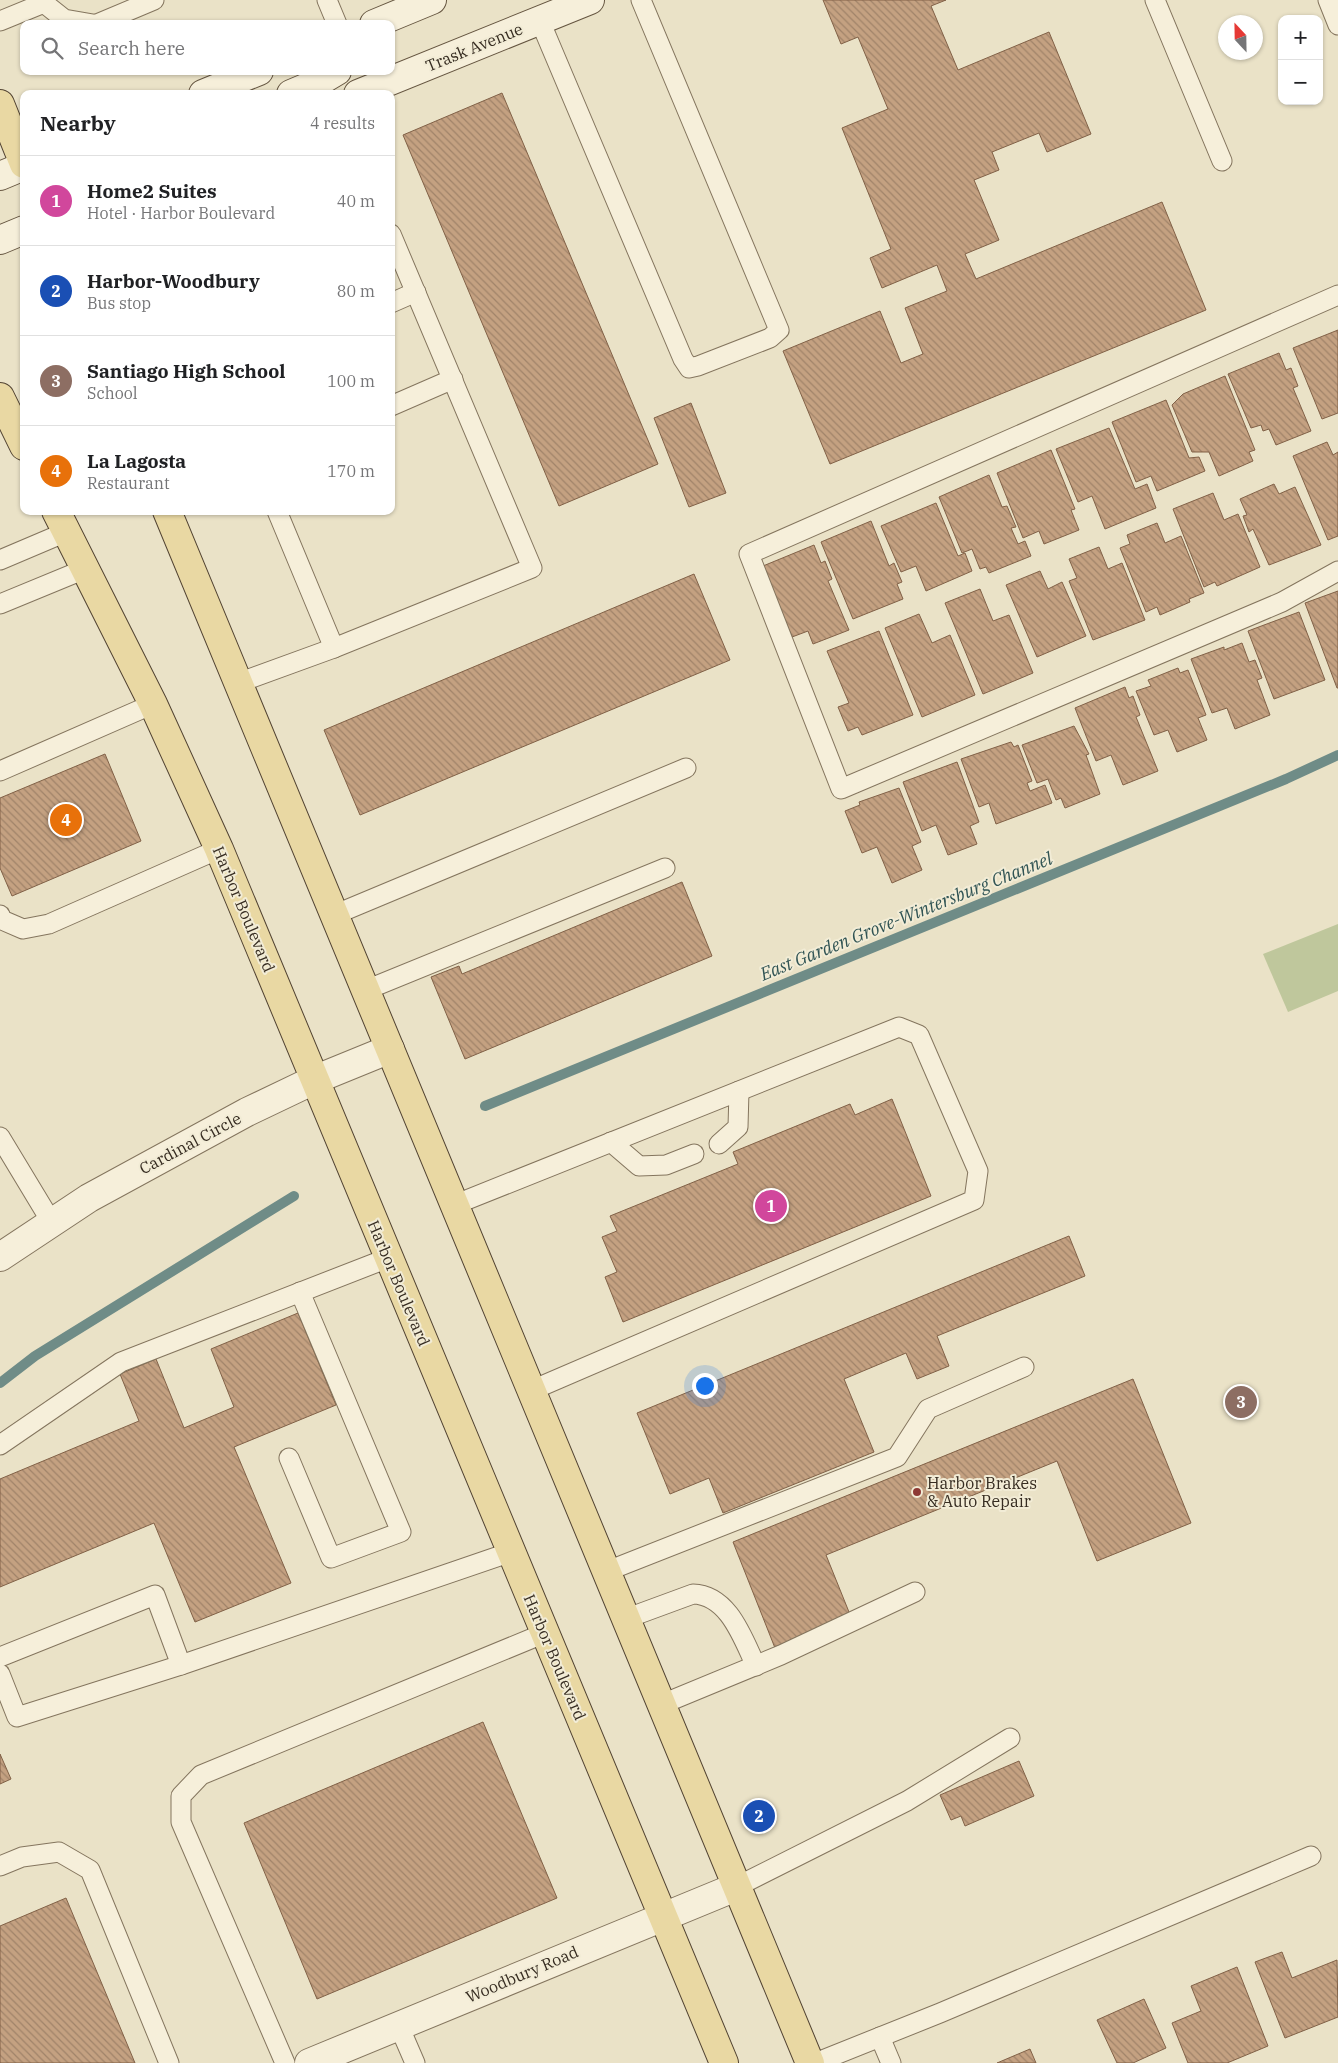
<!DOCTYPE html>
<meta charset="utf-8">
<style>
body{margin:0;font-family:"IBM Plex Serif",serif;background:#f2f2f2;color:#202124}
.controls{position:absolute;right:15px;top:15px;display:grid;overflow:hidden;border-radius:10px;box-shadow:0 1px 4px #0004}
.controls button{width:45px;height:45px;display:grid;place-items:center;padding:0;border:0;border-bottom:1px solid #e0e0e0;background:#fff;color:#202124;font:25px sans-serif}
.compass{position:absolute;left:1218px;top:15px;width:45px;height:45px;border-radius:50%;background:#fff;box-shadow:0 1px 4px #0004;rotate:338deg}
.you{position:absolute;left:704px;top:1385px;width:18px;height:18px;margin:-12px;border:4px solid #fff;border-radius:50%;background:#1a73e8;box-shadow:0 0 0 8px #1a73e833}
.badge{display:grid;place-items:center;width:32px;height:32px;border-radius:50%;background:#8d3934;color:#fff;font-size:16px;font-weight:700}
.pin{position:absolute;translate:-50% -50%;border:2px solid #fff;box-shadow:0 1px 5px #0006}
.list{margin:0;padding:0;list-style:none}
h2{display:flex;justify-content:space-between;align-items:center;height:65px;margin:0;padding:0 20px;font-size:21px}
h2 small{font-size:16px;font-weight:400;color:#757577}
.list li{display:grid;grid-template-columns:32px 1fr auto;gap:15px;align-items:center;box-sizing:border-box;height:90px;padding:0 20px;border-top:1px solid #e0e0e0}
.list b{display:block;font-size:19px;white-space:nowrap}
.list p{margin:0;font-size:16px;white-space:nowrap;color:#757577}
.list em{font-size:16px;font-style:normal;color:#757577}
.icon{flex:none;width:28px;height:28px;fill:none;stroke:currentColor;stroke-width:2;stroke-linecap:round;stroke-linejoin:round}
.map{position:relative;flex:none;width:1338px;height:2063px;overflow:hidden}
.search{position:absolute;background:#fff;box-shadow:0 1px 4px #0004;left:20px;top:20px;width:375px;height:55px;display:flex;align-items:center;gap:12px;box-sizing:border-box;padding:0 18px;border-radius:10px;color:#757577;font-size:19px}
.panel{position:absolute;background:#fff;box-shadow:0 1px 4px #0004;left:20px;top:90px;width:375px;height:425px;border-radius:10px}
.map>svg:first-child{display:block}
.pitch{fill:#bfc79c}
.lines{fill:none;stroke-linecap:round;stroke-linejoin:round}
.stream{stroke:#6f8c87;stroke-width:10}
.building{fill:url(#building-back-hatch);stroke:#816147}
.lane-casing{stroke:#84755e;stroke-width:21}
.street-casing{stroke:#84755e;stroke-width:30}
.secondary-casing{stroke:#665641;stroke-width:30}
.primary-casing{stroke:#524332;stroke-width:30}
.lane{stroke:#f6efda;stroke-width:19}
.street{stroke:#f6efda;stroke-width:28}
.secondary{stroke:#f6efda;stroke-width:28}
.primary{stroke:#e9d8a3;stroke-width:28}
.poi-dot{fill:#8d3934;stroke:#f2ecd6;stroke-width:2}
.labels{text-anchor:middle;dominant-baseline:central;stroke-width:4;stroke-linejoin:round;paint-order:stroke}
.street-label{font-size:16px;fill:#362c21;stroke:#f2ecd6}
.poi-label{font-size:16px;fill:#362c21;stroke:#f2ecd6;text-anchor:start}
.water-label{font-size:18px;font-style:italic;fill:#315454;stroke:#f2ecd6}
</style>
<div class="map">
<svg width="1338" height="2063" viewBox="0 0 1338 2063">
<defs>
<pattern id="building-back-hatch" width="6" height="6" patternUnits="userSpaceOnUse" patternTransform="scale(1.25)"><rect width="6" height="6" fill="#c4a181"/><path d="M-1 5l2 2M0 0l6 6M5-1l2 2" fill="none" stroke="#a08369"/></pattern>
</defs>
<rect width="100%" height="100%" fill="#eae2c7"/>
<polygon class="pitch" points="1338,924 1338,991 1288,1012 1263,954"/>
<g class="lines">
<g class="stream">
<polyline points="485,1106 1286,779 1338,755"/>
<polyline points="0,1383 35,1356 294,1196"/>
</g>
</g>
<g class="building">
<polygon points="823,0 946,0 931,6 958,70 1049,32 1091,134 1047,152 1039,133 992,152 999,170 974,180 999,240 965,254 976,279 1162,202 1206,310 830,464 783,351 880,311 901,363 923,354 905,308 947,291 937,265 882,288 870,258 891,249 842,128 888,109 858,37 841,44"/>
<polygon points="502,93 658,464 559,506 403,135"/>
<polygon points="1338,330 1338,413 1322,419 1293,348"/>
<polygon points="1279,353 1286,370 1291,368 1298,386 1293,388 1311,431 1276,445 1269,429 1263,431 1261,425 1251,428 1228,374"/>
<polygon points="1225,376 1255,450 1249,452 1253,461 1219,476 1209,452 1192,452 1172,405 1183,394"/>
<polygon points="1166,400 1189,458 1199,457 1205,471 1157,491 1151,476 1136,482 1112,422"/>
<polygon points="691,403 726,493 689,507 654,418"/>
<polygon points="1109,428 1135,489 1147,484 1156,508 1105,529 1092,496 1078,502 1056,449"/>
<polygon points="1327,442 1333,455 1338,452 1338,536 1328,540 1293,456"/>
<polygon points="1051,450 1075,509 1071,510 1079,530 1044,544 1039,531 1023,538 997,473"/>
<polygon points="989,475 1002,507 1007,506 1016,527 1011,528 1018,544 1025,541 1031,556 989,573 986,567 980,569 972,549 962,553 939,497"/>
<polygon points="1274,484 1279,494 1295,487 1321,545 1269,565 1253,529 1249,532 1243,516 1247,515 1240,499"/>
<polygon points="1213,493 1224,520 1238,514 1260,567 1217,586 1215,582 1204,587 1173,509"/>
<polygon points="936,503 958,556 965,553 972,571 926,591 916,566 901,572 881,526"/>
<polygon points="871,521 889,566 894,563 902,582 897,584 903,599 853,619 821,542"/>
<polygon points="1157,523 1165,543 1181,536 1204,593 1189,599 1190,602 1160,615 1157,607 1146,612 1120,548 1130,544 1127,535"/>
<polygon points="814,545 821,563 825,561 832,579 828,581 849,630 813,644 808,631 792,637 763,566"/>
<polygon points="1099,547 1108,569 1122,563 1145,620 1093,640 1069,581 1077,578 1069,559"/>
<polygon points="1040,571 1048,589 1062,582 1086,636 1037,657 1006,585"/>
<polygon points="694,574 730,660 360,815 324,730"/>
<polygon points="980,589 993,621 1009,615 1033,673 983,694 945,603"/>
<polygon points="1338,591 1338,688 1337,688 1305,603"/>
<polygon points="1299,612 1325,680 1274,699 1248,631"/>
<polygon points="919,614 932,643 950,635 975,695 922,717 885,628"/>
<polygon points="879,631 913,715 862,735 858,727 848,731 838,707 849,703 827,651"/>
<polygon points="1242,643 1249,662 1255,660 1262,678 1257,680 1270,715 1235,729 1227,708 1212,713 1191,659 1224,647 1224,650"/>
<polygon points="1178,668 1180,673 1188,670 1206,715 1198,718 1207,740 1177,752 1168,730 1154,735 1136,691 1151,686 1148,680"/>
<polygon points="1125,687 1129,698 1133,696 1140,715 1136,717 1158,771 1123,785 1111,755 1096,761 1075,708"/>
<polygon points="1074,726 1089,754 1086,755 1100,794 1065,808 1061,798 1056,800 1048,779 1037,783 1022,745"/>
<polygon points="1011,742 1014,747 1018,745 1032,781 1027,783 1030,791 1045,785 1052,803 996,824 989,803 979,807 961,759"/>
<polygon points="105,754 141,841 12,896 0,868 0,798"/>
<polygon points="957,762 979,822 970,826 977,844 948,855 936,825 922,831 903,782"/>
<polygon points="899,788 921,842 912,846 922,870 892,883 877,847 862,853 845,811 860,805 859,802"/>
<polygon points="682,882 712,956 465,1059 431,977 459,966 462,974"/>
<polygon points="892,1099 931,1196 623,1322 605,1277 617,1272 602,1237 617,1231 610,1216 738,1164 733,1152 850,1104 855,1115"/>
<polygon points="1069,1236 1085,1276 937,1336 949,1366 917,1379 906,1353 844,1379 874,1452 723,1513 709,1478 670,1494 637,1413"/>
<polygon points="298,1313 336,1405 234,1447 291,1583 195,1622 154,1523 0,1587 0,1479 139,1421 120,1374 156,1359 184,1428 234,1407 211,1349"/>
<polygon points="1133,1379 1191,1523 1097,1561 1057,1461 826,1555 851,1617 775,1648 733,1542"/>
<polygon points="483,1722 557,1898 317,1999 244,1823"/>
<polygon points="0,1754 11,1779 0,1784"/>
<polygon points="1019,1761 1034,1796 965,1826 961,1816 951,1820 940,1795"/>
<polygon points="66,1898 135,2063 0,2063 0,1926"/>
<polygon points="1282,1952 1292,1978 1337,1960 1338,2017 1285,2038 1255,1962"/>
<polygon points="1237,1967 1268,2046 1227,2063 1188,2063 1172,2023 1201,2011 1191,1986"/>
<polygon points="1144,1999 1166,2048 1133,2063 1117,2063 1097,2020"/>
<polygon points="1030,2049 1036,2063 997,2063"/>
</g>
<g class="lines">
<defs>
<g id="lane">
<polyline points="327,0 337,24"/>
<polyline points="1155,0 1222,161"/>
<polyline points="1328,0 1338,25"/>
<polyline points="0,21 44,3 64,19 93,24"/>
<polyline points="540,21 683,359 689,368 698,366 770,338 779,330 641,0"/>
<polyline points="97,24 154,0"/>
<polyline points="1338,295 749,554 841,789 1282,602 1338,571"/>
<polyline points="391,303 416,292"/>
<polyline points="391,406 453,379"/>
<polyline points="277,511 334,648"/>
<polyline points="0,560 66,532"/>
<polyline points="0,604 85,569"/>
<polyline points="238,683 334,648 532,568 391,234"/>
<polyline points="0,771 153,704"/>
<polyline points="0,915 2,920 23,929 49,924 219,849"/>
<polyline points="334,915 686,768"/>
<polyline points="366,990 665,868"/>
<polyline points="0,1137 52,1223"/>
<polyline points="611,1142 639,1166 666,1165 694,1154"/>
<polyline points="719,1144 738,1127 739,1091"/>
<polyline points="454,1205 899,1027 919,1035 978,1171 974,1200 530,1391"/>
<polyline points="0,1445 121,1362 388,1258"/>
<polyline points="289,1458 331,1558 401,1532 300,1292"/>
<polyline points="605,1572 897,1457 928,1409 1024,1367"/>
<path d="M 625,1619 L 693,1594 C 729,1595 743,1639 756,1666"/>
<polyline points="0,1657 155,1595 181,1665"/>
<polyline points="0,1674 17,1717 181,1665 511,1552"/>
<polyline points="660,1705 781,1655 915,1592"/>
<polyline points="0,1866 22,1857 59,1852 90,1870 169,2063"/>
<polyline points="736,1887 907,1801 1010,1738"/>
<polyline points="399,2026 415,2063"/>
<polyline points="880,2037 891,2063"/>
<polyline points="285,2063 181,1822 181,1796 201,1775 545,1633"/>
<polyline points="815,2063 940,2013 1311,1856"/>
</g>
<g id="street">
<polyline points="0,1257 89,1198 247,1112 314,1080 390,1049"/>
<polyline points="309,2063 736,1887"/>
</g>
<g id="secondary">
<polyline points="374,24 432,0"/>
<polyline points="203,94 259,71"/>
<polyline points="291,94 317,83 337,71"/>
<polyline points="358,94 590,0"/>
<polyline points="0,176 24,166"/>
<polyline points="0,240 24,230"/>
</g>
<g id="primary">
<polyline points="0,104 24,164"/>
<polyline points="0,397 24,446"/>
<polyline points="56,511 153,704 219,849 724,2063"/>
<polyline points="167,511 810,2063"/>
</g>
</defs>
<use href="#lane" class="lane-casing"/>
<use href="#street" class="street-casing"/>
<use href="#secondary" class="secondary-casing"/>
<use href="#primary" class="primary-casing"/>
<use href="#lane" class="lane"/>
<use href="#street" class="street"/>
<use href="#secondary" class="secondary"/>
<use href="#primary" class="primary"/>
</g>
<circle class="poi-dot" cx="917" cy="1492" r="5"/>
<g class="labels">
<g class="street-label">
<text transform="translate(474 47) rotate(-22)">Trask Avenue</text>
<text transform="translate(244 909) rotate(67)">Harbor Boulevard</text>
<text transform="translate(190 1143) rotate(-28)">Cardinal Circle</text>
<text transform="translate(399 1283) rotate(67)">Harbor Boulevard</text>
<text transform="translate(555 1657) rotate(67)">Harbor Boulevard</text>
<text transform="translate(522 1974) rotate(-23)">Woodbury Road</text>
</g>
<g class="poi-label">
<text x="927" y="1483">Harbor Brakes<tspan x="927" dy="18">&amp; Auto Repair</tspan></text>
</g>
<g class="water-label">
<text transform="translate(906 916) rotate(-22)">East Garden Grove-Wintersburg Channel</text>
</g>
</g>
</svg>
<div class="controls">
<button>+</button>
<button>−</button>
</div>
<svg class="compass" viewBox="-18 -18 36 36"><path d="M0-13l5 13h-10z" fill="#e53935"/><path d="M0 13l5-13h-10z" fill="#757577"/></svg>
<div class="you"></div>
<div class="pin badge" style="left:771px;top:1206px;background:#d1479c">1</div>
<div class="pin badge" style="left:759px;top:1816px;background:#1a4fb4">2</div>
<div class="pin badge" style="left:1241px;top:1402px;background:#8d6e63">3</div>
<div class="pin badge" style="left:66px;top:820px;background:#e8710a">4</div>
<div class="search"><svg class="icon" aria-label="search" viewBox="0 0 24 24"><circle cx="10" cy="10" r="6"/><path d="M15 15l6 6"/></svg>Search here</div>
<section class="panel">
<h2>Nearby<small>4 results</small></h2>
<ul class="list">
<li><span class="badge" style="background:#d1479c">1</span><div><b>Home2 Suites</b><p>Hotel · Harbor Boulevard</p></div><em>40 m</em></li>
<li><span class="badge" style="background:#1a4fb4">2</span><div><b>Harbor-Woodbury</b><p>Bus stop</p></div><em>80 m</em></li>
<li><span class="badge" style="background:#8d6e63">3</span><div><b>Santiago High School</b><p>School</p></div><em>100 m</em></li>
<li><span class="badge" style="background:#e8710a">4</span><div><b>La Lagosta</b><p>Restaurant</p></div><em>170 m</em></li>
</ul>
</section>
</div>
